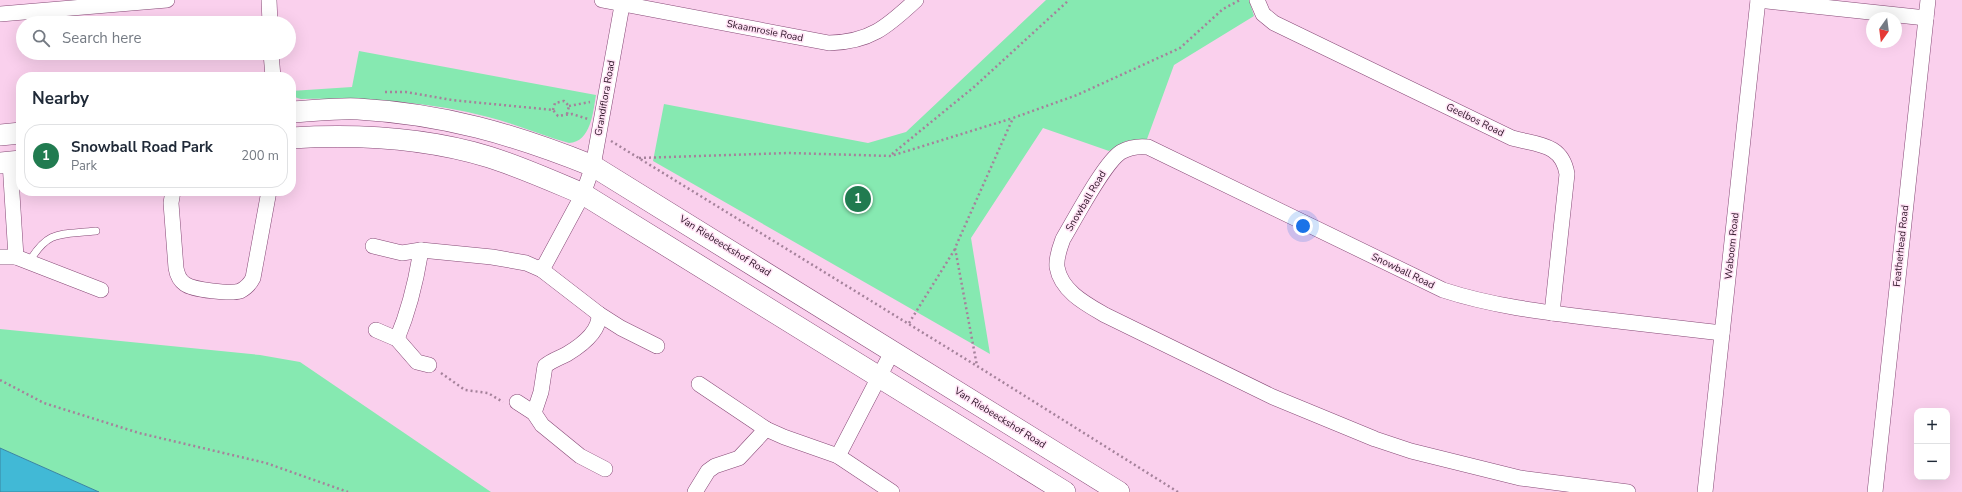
<!DOCTYPE html>
<meta charset="utf-8">
<style>
body{margin:0;font-family:"Nunito Sans",sans-serif;background:#f6f6f7;color:#1f2937}
.controls{position:absolute;right:12px;bottom:12px;display:grid;overflow:hidden;border-radius:8px;box-shadow:0 4px 16px #0002}
.controls button{width:36px;height:36px;display:grid;place-items:center;padding:0;border:0;border-bottom:1px solid #e0e1e3;background:#fff;color:#1f2937;font:20px sans-serif}
.compass{position:absolute;left:1866px;top:12px;width:36px;height:36px;border-radius:50%;background:#fff;box-shadow:0 4px 16px #0002;rotate:194deg}
.you{position:absolute;left:1303px;top:226px;width:14px;height:14px;margin:-10px;border:3px solid #fff;border-radius:50%;background:#1a73e8;box-shadow:0 0 0 6px #1a73e833}
.badge{display:grid;place-items:center;width:26px;height:26px;border-radius:50%;background:#217b50;color:#fff;font-size:13px;font-weight:700}
.pin{position:absolute;translate:-50% -50%;border:2px solid #fff;box-shadow:0 1px 4px #0006}
.list{margin:0;padding:0;list-style:none}
h2{display:flex;justify-content:space-between;align-items:center;height:52px;margin:0;padding:0 16px;font-size:17px}
h2 small{font-size:13px;font-weight:400;color:#747a83}
.list li{display:grid;grid-template-columns:26px 1fr auto;gap:12px;align-items:center;box-sizing:border-box;height:64px;margin:0 8px 8px;padding:0 8px;border:1px solid #e0e1e3;border-radius:16px}
.list b{display:block;font-size:15px;white-space:nowrap}
.list p{margin:0;font-size:13px;white-space:nowrap;color:#747a83}
.list em{font-size:13px;font-style:normal;color:#747a83}
.icon{flex:none;width:22px;height:22px;fill:none;stroke:currentColor;stroke-width:2;stroke-linecap:round;stroke-linejoin:round}
.map{position:relative;flex:none;width:1962px;height:492px;overflow:hidden}
.search{position:absolute;background:#fff;box-shadow:0 4px 16px #0002;left:16px;top:16px;width:280px;height:44px;display:flex;align-items:center;gap:10px;box-sizing:border-box;padding:0 14px;border-radius:22px;color:#747a83;font-size:15px}
.panel{position:absolute;background:#fff;box-shadow:0 4px 16px #0002;left:16px;top:72px;width:280px;height:124px;border-radius:16px}
.map>svg:first-child{display:block}
.green{fill:#86e9b1}
.water{fill:#41b9d6;stroke:#3a86a0}
.lines{fill:none;stroke-linecap:round;stroke-linejoin:round}
.lane-casing{stroke:#864976;stroke-width:8}
.street-casing{stroke:#864976;stroke-width:16}
.secondary-casing{stroke:#864976;stroke-width:22}
.path{stroke:#a5829b;stroke-width:2.5;stroke-dasharray:2 3;stroke-linecap:butt}
.lane{stroke:#fff;stroke-width:7}
.street{stroke:#fff;stroke-width:15}
.secondary{stroke:#fff;stroke-width:21}
.labels{text-anchor:middle;dominant-baseline:central;stroke-width:3;stroke-linejoin:round;paint-order:stroke}
.street-label{font-size:10px;fill:#280f22;stroke:#ffe2f5}
</style>
<div class="map">
<svg width="1962" height="492" viewBox="0 0 1962 492">
<rect width="100%" height="100%" fill="#fad0ed"/>
<g class="green">
<polygon points="1046,0 1249,0 1254,16 1174,65 1147,139 1126,141 1109,151 1043,128 971,238 990,354 653,161 664,104 868,143 906,132"/>
<path d="M 359,51 L 596,95 C 593,112 591,142 569,143 C 542,136 516,124 488,117 C 426,101 365,98 301,99 L 291,96 L 291,91 L 352,87 Z"/>
<polygon points="0,329 260,355 300,362 491,492 99,492 0,448"/>
</g>
<polygon class="water" points="0,448 99,492 0,492"/>
<g class="lines">
<defs>
<path id="lane" d="M 29,262 C 49,229 60,235 96,231"/>
<g id="street">
<polyline points="269,0 270,23"/>
<path d="M 602,0 L 829,43 C 870,42 887,27 916,0"/>
<path d="M 1257,0 L 1263,14 L 1274,23 L 1512,138 C 1537,145 1562,143 1567,174 L 1552,313"/>
<polyline points="1758,0 1926,18"/>
<polyline points="0,14 167,0"/>
<polyline points="271,53 273,77"/>
<path d="M 173,191 L 171,203 L 176,268 C 177,274 179,280 185,284 C 193,290 231,294 240,291 C 246,288 250,284 253,278 L 269,191"/>
<polyline points="373,246 402,253 421,250 492,257 526,263 542,270 583,194 593,166 623,0"/>
<polyline points="0,257 16,257 10,162"/>
<polyline points="16,257 101,290"/>
<polyline points="542,270 599,314 621,328 657,346"/>
<polyline points="376,330 397,339 417,362 429,365"/>
<path d="M 397,339 C 410,308 416,282 421,250"/>
<polyline points="699,384 766,429 784,437 838,456 892,492"/>
<polyline points="517,402 534,413 542,425 580,456 605,469"/>
<path d="M 534,413 L 541,392 L 545,366 C 552,360 560,358 567,354 C 582,345 600,331 599,314"/>
<polyline points="838,456 892,352"/>
<polyline points="695,492 708,471 715,466 739,458 766,429"/>
<path d="M 1628,492 L 1520,478 L 1411,451 L 1375,439 L 1273,397 L 1105,315 C 1086,304 1061,291 1057,267 C 1056,257 1060,247 1063,239 C 1075,219 1104,163 1121,152 C 1130,147 1139,146 1148,147 L 1443,290 C 1492,306 1542,312 1592,318 C 1636,323 1679,328 1722,333"/>
<polyline points="1705,492 1758,0"/>
<polyline points="1875,492 1928,0"/>
</g>
<g id="secondary">
<path d="M 291,112 C 313,111 336,108 358,109 C 444,114 513,134 593,166 L 1119,492"/>
<polyline points="0,135 21,133"/>
<path d="M 291,138 C 356,134 427,138 489,157 C 521,167 552,181 583,194 L 1065,492"/>
<polyline points="0,163 21,161"/>
</g>
</defs>
<use href="#lane" class="lane-casing"/>
<use href="#street" class="street-casing"/>
<use href="#secondary" class="secondary-casing"/>
<g class="path">
<polyline points="385,92 406,92 452,100 553,110 558,116 572,114 588,119"/>
<polyline points="569,106 590,102"/>
<polyline points="553,110 555,103 564,101 569,106 567,114"/>
<polyline points="611,141 977,366"/>
<polyline points="892,154 974,87 1069,0"/>
<polyline points="639,158 789,153 891,156 1013,118"/>
<polyline points="909,323 955,249"/>
<polyline points="441,373 465,390 488,393 503,402"/>
<polyline points="0,380 44,403 139,433 266,463 348,492"/>
<polyline points="1178,492 977,366 955,248 1013,118 1077,95 1180,48 1223,9 1240,0"/>
</g>
<use href="#lane" class="lane"/>
<use href="#street" class="street"/>
<use href="#secondary" class="secondary"/>
</g>
<g class="labels">
<g class="street-label">
<text transform="translate(765 31) rotate(11)">Skaamrosie Road</text>
<text transform="translate(605 98) rotate(-80)">Grandiflora Road</text>
<text transform="translate(1475 120) rotate(26)">Geelbos Road</text>
<text transform="translate(1086 201) rotate(-59)">Snowball Road</text>
<text transform="translate(725 246) rotate(32)">Van Riebeeckshof Road</text>
<text transform="translate(1732 246) rotate(-84)">Waboom Road</text>
<text transform="translate(1901 246) rotate(-84)">Featherhead Road</text>
<text transform="translate(1403 271) rotate(26)">Snowball Road</text>
<text transform="translate(1000 418) rotate(32)">Van Riebeeckshof Road</text>
</g>
</g>
</svg>
<div class="controls">
<button>+</button>
<button>−</button>
</div>
<svg class="compass" viewBox="-18 -18 36 36"><path d="M0-13l5 13h-10z" fill="#e53935"/><path d="M0 13l5-13h-10z" fill="#747a83"/></svg>
<div class="you"></div>
<div class="pin badge" style="left:858px;top:199px">1</div>
<div class="search"><svg class="icon" aria-label="search" viewBox="0 0 24 24"><circle cx="10" cy="10" r="6"/><path d="M15 15l6 6"/></svg>Search here</div>
<section class="panel">
<h2>Nearby<small></small></h2>
<ul class="list">
<li><span class="badge">1</span><div><b>Snowball Road Park</b><p>Park</p></div><em>200 m</em></li>
</ul>
</section>
</div>
